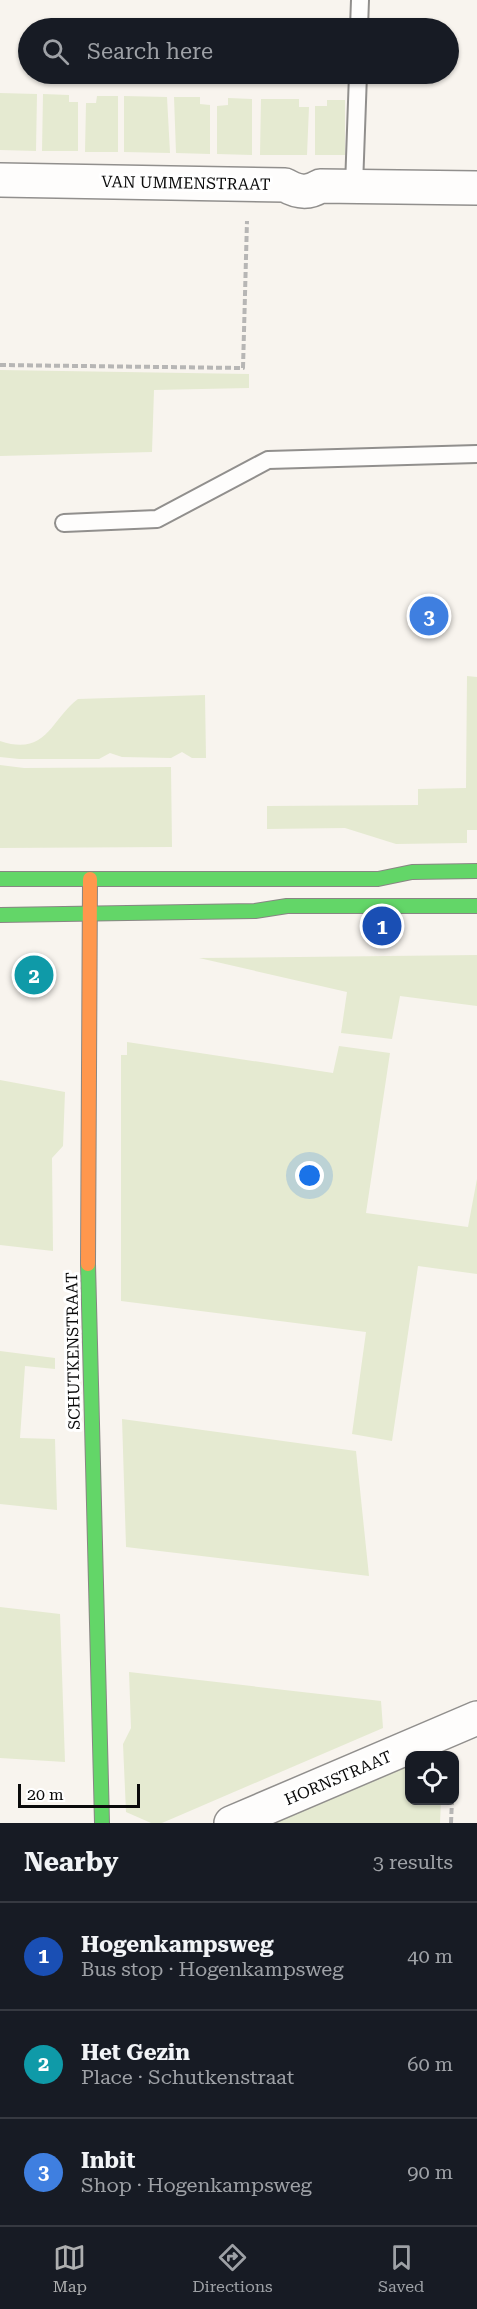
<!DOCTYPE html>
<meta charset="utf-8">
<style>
body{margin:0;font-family:"Roboto Serif",serif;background:#20242c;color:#f1f3f6}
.controls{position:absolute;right:18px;bottom:18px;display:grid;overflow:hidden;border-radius:12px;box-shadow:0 2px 4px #0004}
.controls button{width:54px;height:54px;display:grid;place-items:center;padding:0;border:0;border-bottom:2px solid #363941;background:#171b24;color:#f1f3f6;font:30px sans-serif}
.scale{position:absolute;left:18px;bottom:15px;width:122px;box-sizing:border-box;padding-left:6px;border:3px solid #0a0a0a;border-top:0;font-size:16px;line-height:21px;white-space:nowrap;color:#0a0a0a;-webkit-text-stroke:4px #fff;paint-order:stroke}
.you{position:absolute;left:310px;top:1176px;width:21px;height:21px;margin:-15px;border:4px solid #fff;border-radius:50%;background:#1a73e8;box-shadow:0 0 0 9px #1a73e833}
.badge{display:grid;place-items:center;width:39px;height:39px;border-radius:50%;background:#aeafb0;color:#fff;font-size:20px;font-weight:700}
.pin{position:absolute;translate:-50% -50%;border:3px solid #fff;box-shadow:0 2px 6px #0006}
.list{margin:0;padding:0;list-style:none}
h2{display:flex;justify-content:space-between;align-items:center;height:78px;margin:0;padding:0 24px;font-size:26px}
h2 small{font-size:20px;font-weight:400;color:#9ea1a6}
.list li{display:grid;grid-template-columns:39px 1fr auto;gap:18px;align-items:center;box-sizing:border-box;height:108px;padding:0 24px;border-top:2px solid #363941}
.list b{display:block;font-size:22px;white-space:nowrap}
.list p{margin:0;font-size:20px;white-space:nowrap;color:#9ea1a6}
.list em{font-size:20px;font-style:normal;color:#9ea1a6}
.icon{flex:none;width:33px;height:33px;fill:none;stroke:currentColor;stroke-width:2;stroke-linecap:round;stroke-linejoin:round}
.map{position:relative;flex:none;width:477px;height:1823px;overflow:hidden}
.search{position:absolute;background:#171b24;box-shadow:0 2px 4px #0004;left:18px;right:18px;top:18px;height:66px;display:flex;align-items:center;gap:15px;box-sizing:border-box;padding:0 21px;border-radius:33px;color:#9ea1a6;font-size:22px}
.sheet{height:402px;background:#171b24}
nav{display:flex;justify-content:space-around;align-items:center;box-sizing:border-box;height:84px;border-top:2px solid #363941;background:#171b24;font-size:16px;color:#9ea1a6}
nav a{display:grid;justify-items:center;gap:3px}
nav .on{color:#aeafb0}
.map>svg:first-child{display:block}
.grass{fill:#e5ead1}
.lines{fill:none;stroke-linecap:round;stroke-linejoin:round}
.lane-casing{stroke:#918f8d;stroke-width:20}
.street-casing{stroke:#918f8d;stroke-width:36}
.fast-casing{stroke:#888683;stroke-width:16}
.slow-casing{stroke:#888683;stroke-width:16}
.path{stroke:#b7b6b5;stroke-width:4;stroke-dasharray:6 3;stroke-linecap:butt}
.lane{stroke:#fefdfc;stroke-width:16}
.street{stroke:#fefdfc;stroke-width:33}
.fast{stroke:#63d668;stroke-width:14}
.slow{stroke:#ff974d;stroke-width:14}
.labels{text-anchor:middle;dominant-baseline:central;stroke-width:6;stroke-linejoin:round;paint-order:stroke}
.street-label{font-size:16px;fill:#0a0a0a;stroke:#fff}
</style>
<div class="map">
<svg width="477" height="1823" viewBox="0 0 477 1823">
<rect width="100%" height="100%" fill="#f8f4ee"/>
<g class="grass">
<polygon points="0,93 37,94 36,151 0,150"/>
<polygon points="43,94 69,95 69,102 78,102 78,151 42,151"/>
<polygon points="97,96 118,96 118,152 85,152 86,103 96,103"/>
<polygon points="124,96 167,97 170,153 124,152"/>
<polygon points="174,97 200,97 200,104 210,105 210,154 176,153"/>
<polygon points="228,98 252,99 252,155 217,154 217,106 228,105"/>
<polygon points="261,99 299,99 299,107 309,107 307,155 260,155"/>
<polygon points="327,100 345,100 345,155 315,155 315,106 327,106"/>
<polygon points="0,370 249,374 249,388 154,390 152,452 0,456"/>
<polygon points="467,676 477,677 477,830 467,830 467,843 396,844 345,828 267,829 267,806 418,805 418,789 466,788"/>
<path d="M 205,695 L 206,758 L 192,758 L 182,752 L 171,758 L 122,757 L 110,753 L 99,759 L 19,759 L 0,757 L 0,741 C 47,757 51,719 78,699 Z"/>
<polygon points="0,765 24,768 171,767 172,847 0,848"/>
<polygon points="477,955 477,1006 400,996 392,1039 341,1033 347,992 199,958"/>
<polygon points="127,1042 333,1073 339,1046 390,1053 366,1213 468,1227 477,1179 477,1274 418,1266 392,1441 352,1434 366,1332 121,1301 121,1055 127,1055"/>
<polygon points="0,1080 65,1092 63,1146 52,1158 53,1251 0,1245"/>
<polygon points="0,1351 55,1358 55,1369 25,1366 20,1438 55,1439 57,1510 0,1504"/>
<polygon points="122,1419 356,1451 369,1576 126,1547"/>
<polygon points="0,1607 60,1614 65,1762 0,1758"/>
<polygon points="129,1672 381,1701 383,1728 162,1823 151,1823 126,1812 123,1744 131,1728"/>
<polygon points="409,1766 410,1800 441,1801 440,1823 275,1823"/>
</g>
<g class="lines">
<defs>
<g id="lane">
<polyline points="359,28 360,0"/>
<polyline points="354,186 358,74"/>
<polyline points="64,523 157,519 268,460 477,454"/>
</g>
<g id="street">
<path d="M 0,180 L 285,185 C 297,192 308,194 320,186 L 477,188"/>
<polyline points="231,1823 477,1718"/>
</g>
<g id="fast">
<polyline points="0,879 378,879 412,872 477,871"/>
<polyline points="0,915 255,911 287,906 477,906"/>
<polyline points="88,1264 102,1823"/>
</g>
<polyline id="slow" points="88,1264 90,879"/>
</defs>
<use href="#lane" class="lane-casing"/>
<use href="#street" class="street-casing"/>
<use href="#fast" class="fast-casing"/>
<use href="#slow" class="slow-casing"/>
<g class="path">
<polyline points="0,365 243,368 247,221"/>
<polyline points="451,1823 452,1800"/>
</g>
<use href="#lane" class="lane"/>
<use href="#street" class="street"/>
<use href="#fast" class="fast"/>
<use href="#slow" class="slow"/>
</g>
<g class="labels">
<g class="street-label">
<text transform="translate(186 183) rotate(1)">VAN UMMENSTRAAT</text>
<text transform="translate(73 1351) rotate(-91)">SCHUTKENSTRAAT</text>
<text transform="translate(338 1778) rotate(-23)">HORNSTRAAT</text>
</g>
</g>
</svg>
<div class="controls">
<button><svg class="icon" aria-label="locate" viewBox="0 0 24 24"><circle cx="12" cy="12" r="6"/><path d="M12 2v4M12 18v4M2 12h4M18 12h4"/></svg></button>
</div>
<div class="scale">20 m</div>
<div class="you"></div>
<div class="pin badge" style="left:382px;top:926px;background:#1a4fb4">1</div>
<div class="pin badge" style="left:34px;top:975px;background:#0f9aa8">2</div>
<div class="pin badge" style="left:429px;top:616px;background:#3f7fe0">3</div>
<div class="search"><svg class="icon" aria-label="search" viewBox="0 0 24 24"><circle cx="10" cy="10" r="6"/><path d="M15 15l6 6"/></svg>Search here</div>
</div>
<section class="sheet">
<h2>Nearby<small>3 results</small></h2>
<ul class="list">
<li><span class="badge" style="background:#1a4fb4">1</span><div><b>Hogenkampsweg</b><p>Bus stop · Hogenkampsweg</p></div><em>40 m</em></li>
<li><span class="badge" style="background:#0f9aa8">2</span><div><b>Het Gezin</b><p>Place · Schutkenstraat</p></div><em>60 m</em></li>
<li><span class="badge" style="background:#3f7fe0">3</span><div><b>Inbit</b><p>Shop · Hogenkampsweg</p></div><em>90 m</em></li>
</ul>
</section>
<nav>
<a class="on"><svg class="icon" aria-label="map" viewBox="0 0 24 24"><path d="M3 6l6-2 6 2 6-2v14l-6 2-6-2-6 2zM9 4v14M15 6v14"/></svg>Map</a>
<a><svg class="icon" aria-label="directions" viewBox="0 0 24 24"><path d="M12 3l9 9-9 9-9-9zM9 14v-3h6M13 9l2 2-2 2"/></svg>Directions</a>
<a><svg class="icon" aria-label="saved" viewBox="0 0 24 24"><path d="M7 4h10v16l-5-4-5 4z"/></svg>Saved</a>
</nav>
